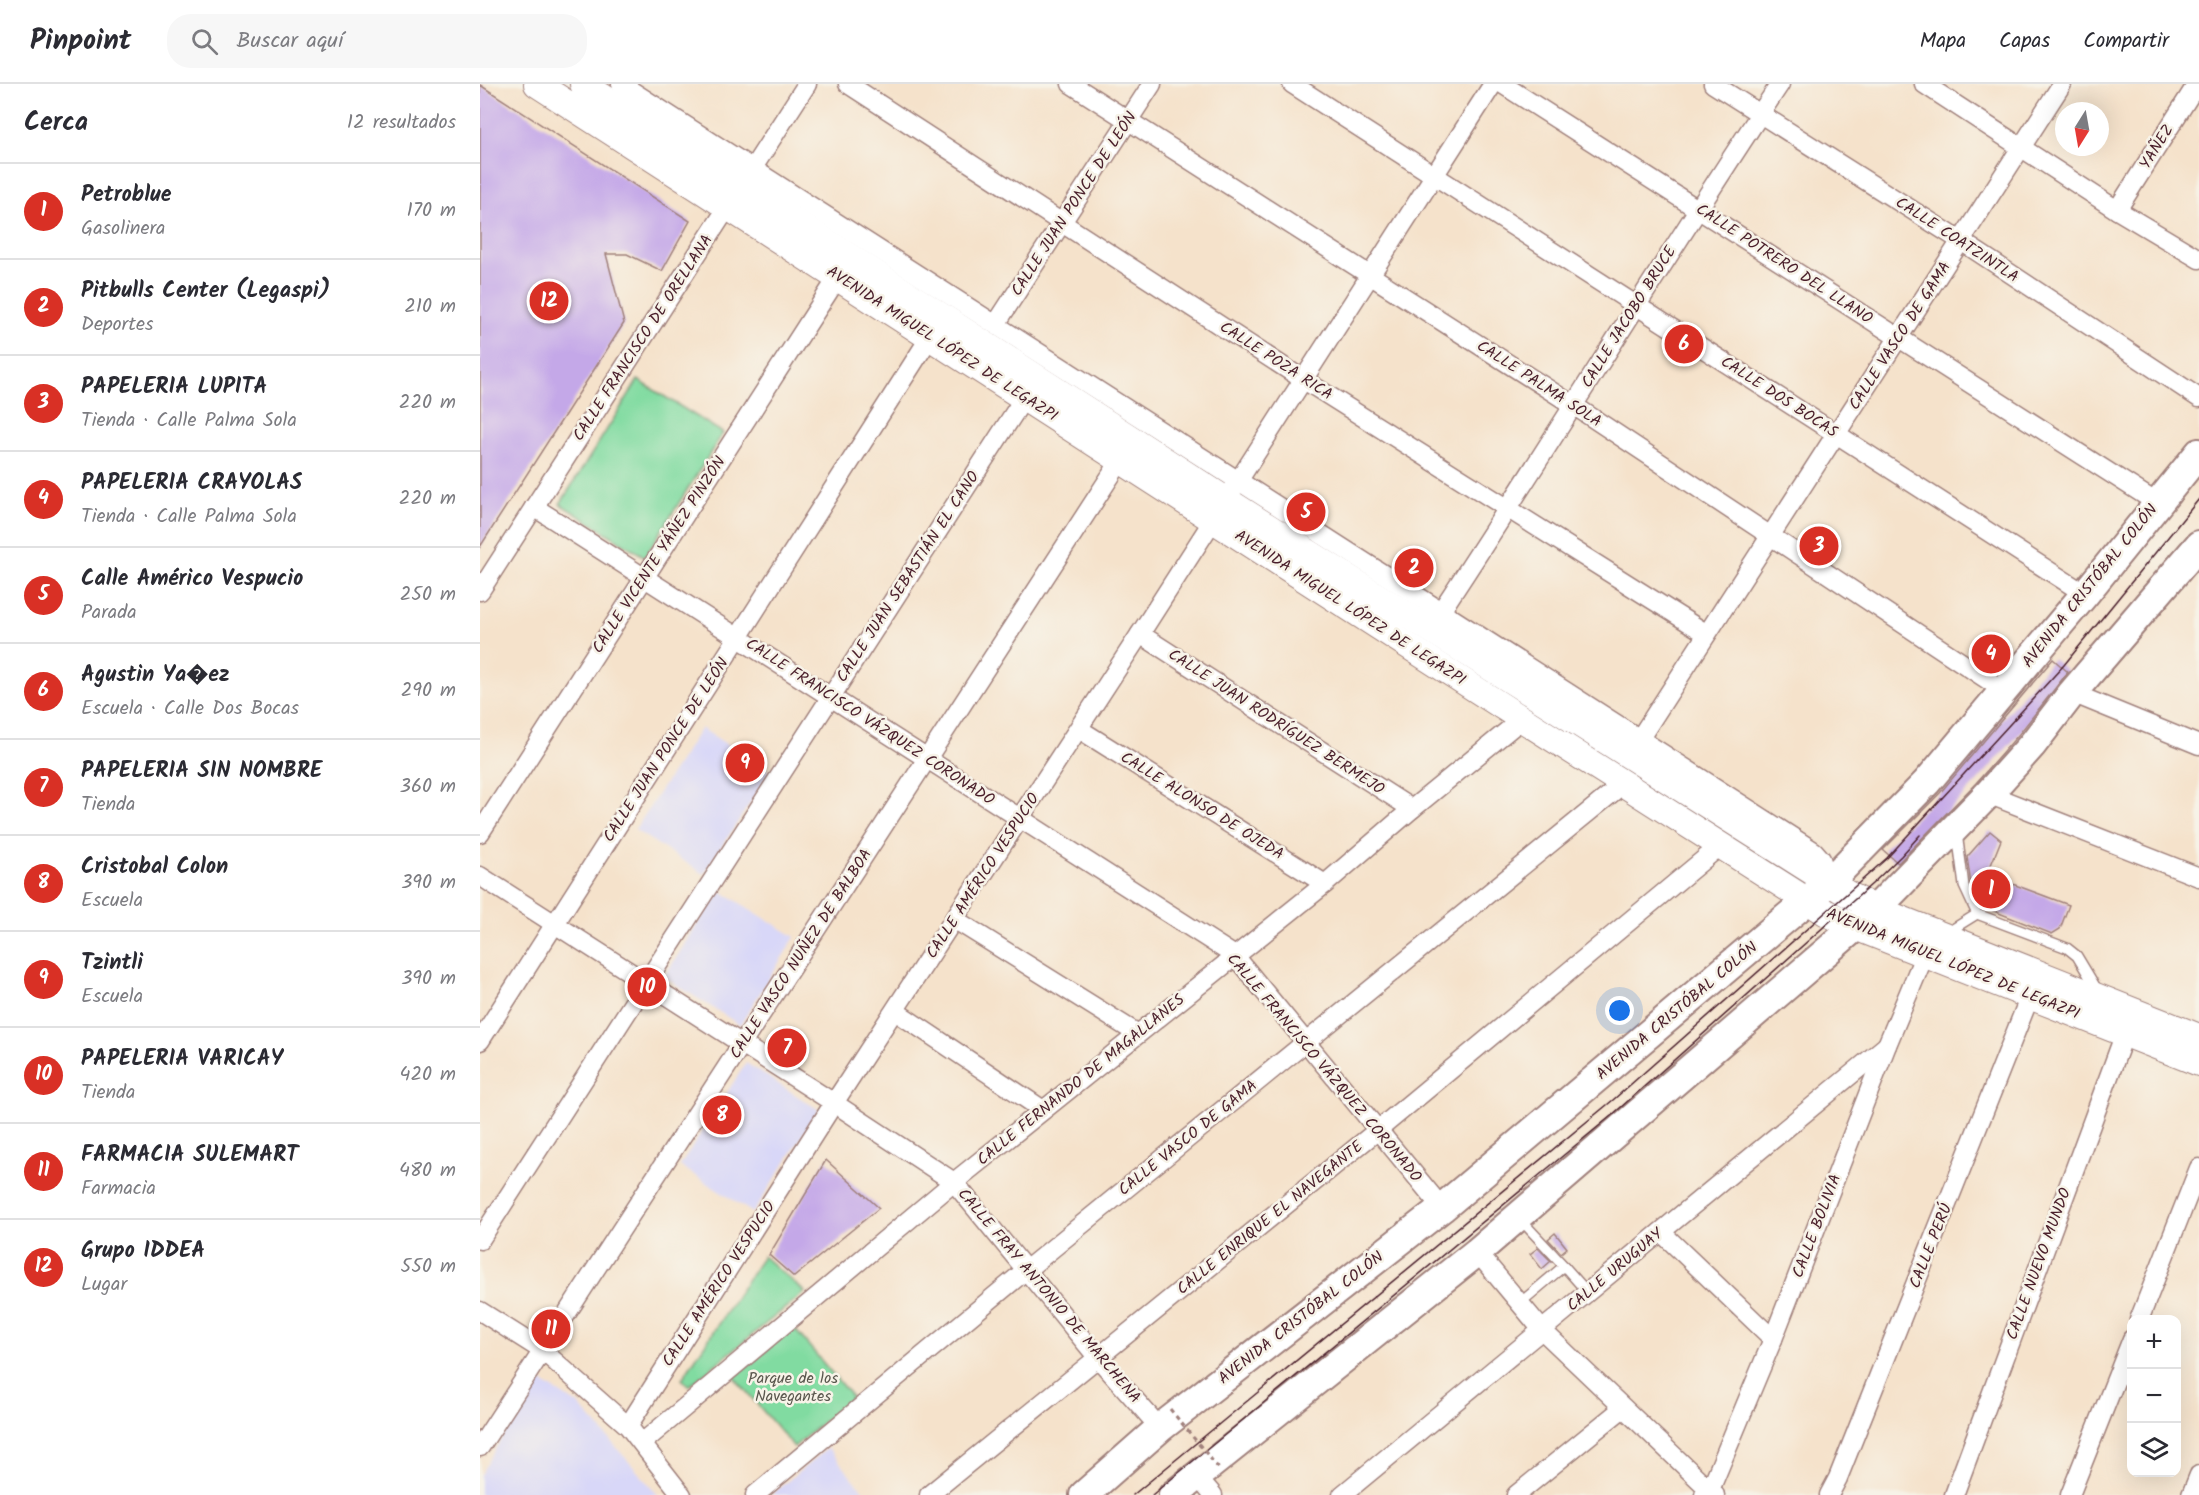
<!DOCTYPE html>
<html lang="es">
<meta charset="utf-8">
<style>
body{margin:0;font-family:Kalam,sans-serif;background:#f7f7f7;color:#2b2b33}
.controls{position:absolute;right:18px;bottom:18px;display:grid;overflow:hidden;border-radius:12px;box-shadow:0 6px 24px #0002}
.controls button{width:54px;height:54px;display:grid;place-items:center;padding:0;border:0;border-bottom:2px solid #e1e1e2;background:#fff;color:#2b2b33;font:30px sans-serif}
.compass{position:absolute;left:1575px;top:18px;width:54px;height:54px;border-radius:50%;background:#fff;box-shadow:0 6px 24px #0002;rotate:191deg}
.you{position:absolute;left:1140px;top:927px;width:21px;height:21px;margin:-15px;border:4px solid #fff;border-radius:50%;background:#1a73e8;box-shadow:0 0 0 9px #1a73e833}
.badge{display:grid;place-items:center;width:39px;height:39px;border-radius:50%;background:#d93025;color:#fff;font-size:20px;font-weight:700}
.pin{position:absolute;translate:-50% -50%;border:3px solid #fff;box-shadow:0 2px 6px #0006}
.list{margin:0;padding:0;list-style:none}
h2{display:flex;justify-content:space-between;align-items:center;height:78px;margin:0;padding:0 24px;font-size:26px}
h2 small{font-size:20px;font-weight:400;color:#7c7c81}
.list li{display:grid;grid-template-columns:39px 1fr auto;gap:18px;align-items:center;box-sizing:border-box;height:96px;padding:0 24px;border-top:2px solid #e1e1e2}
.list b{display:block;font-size:22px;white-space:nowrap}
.list p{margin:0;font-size:20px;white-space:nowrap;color:#7c7c81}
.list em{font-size:20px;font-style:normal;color:#7c7c81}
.icon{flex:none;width:33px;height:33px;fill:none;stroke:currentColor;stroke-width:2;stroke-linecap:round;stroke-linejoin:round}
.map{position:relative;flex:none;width:1719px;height:1411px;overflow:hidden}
header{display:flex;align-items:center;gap:36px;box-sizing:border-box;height:84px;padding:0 30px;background:#fff;border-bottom:2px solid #e1e1e2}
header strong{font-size:28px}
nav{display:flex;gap:33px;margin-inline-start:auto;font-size:21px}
.search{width:420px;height:54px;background:#f7f7f7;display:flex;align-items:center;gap:15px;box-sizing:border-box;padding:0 21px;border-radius:24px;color:#7c7c81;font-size:22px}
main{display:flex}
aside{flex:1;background:#fff}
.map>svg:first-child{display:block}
.built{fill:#d8d7f8}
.green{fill:#81dba1;stroke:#667d66;stroke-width:1.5}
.building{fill:#c4a8e8}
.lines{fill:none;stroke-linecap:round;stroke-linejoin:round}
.service-casing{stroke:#a0807b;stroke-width:12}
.minor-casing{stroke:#a0807b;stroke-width:21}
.secondary-casing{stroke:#a0807b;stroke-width:28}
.primary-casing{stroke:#a0807b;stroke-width:32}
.service{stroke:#fff;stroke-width:9}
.minor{stroke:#fff;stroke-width:18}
.secondary{stroke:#fff;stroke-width:26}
.primary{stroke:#fff;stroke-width:28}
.tram{stroke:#4a1f2b;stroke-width:1.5}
.path-bridge{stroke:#a0807b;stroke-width:3;stroke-dasharray:4.5 4.5;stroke-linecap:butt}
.labels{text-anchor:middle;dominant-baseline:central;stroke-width:5;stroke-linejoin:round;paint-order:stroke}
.street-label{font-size:16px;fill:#4a1f2b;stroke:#f7f3e8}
.park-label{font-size:16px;fill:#5a574e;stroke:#f7f3e8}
</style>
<header>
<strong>Pinpoint</strong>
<div class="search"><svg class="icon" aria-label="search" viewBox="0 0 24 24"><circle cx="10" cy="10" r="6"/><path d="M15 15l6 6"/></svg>Buscar aquí</div>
<nav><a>Mapa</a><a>Capas</a><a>Compartir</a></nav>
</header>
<main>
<aside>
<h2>Cerca<small>12 resultados</small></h2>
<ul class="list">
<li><span class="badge">1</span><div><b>Petroblue</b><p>Gasolinera</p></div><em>170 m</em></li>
<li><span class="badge">2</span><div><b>Pitbulls Center (Legaspi)</b><p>Deportes</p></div><em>210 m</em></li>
<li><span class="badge">3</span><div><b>PAPELERIA LUPITA</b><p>Tienda · Calle Palma Sola</p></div><em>220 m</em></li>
<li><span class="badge">4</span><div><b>PAPELERIA CRAYOLAS</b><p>Tienda · Calle Palma Sola</p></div><em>220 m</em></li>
<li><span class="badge">5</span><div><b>Calle Américo Vespucio</b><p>Parada</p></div><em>250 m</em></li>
<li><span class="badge">6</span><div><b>Agustin Ya�ez</b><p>Escuela · Calle Dos Bocas</p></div><em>290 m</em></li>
<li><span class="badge">7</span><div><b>PAPELERIA SIN NOMBRE</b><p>Tienda</p></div><em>360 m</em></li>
<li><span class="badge">8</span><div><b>Cristobal Colon</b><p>Escuela</p></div><em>390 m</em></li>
<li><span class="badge">9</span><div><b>Tzintli</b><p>Escuela</p></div><em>390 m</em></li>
<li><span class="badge">10</span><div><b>PAPELERIA VARICAY</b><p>Tienda</p></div><em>420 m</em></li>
<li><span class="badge">11</span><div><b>FARMACIA SULEMART</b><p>Farmacia</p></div><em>480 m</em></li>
<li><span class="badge">12</span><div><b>Grupo IDDEA</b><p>Lugar</p></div><em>550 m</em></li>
</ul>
</aside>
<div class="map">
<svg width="1719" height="1411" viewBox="0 0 1719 1411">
<rect width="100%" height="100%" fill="#f7f3e8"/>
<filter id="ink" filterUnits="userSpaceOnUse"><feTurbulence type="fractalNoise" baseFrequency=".0167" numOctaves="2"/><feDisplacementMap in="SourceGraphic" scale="12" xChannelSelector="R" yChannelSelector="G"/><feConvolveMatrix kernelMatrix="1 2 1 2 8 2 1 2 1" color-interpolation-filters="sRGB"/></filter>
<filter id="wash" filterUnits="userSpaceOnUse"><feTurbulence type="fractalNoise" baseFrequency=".008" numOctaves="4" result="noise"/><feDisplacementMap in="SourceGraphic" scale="24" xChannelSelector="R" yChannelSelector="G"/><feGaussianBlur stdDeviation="1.35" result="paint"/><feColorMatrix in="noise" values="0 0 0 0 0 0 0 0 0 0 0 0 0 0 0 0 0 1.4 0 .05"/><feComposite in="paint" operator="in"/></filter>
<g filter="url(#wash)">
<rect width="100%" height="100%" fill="#f5e2cb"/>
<g class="built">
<polygon points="221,644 290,688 224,790 155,746"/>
<polygon points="239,806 315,853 260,941 184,893"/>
<polygon points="266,979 339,1026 273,1129 200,1082"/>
<polygon points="57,1295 99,1321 178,1411 0,1411 0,1391"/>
<polygon points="348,1364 387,1411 291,1411"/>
</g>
<g class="green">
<polygon points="158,296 243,349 165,473 80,420"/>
<polygon points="283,1172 325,1208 209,1302 202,1295"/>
<polygon points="313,1243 372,1313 314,1363 254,1293"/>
</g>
<g id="blocks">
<g class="building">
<polygon points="0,1 210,137 182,187 147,170 126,170 144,239 0,463"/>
<polygon points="1573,575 1588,588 1539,650 1496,699 1418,779 1403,766 1460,709"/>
<polygon points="1510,747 1521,756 1511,781 1519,795 1589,821 1580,845 1572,850 1501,822 1491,800 1487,773"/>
<polygon points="346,1076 399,1124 314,1193 289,1171"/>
<polygon points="1075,1149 1087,1164 1081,1169 1068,1155"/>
<polygon points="1058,1164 1071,1177 1062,1185 1050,1170"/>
</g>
</g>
</g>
<g filter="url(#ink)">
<use href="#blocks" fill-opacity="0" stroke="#a0807b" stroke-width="1.5"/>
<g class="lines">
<defs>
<g id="service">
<polyline points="1477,749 1484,802 1497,830"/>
<polyline points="1468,848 1497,830 1587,864 1597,872 1618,907"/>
<polyline points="1084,1182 1108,1209"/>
<polyline points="1040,1219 1084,1182 1041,1136"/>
</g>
<g id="minor">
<polyline points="141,0 1334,767 1341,775 1349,798"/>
<polyline points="368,0 824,296 1227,550"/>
<polyline points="591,0 1093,321 1523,606"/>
<polyline points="812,0 1605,510"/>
<polyline points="1022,0 1677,419"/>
<polyline points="1233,0 1481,157 1719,314"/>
<polyline points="1444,0 1637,126 1719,175"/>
<polyline points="1637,126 1717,0"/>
<polyline points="516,240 672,0"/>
<polyline points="54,423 755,872 962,1124"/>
<polyline points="0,507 327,0"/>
<path d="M 961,527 C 1076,353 1184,174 1300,0"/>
<polyline points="660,550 932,725"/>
<polyline points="1592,609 1719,661"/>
<polyline points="599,645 845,800"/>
<polyline points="1160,654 1582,0"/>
<polyline points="1508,710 1719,793"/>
<polyline points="0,749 358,193"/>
<polyline points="0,792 354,1019 474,1098 618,1274 680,1344"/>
<polyline points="474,835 658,950"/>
<polyline points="415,927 563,1026"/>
<polyline points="0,957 450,253"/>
<polyline points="1181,1148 1293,1255"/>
<polyline points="0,1156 544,314"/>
<polyline points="997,1168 1063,1247 1235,1411"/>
<polyline points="0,1227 63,1267 148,1342 202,1411"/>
<polyline points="1659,1236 1719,1084"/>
<polyline points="148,1342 354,1019 660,550 1013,0"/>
<polyline points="162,1359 474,1098 845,800 932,725 1042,635"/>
<polyline points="0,1363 641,376"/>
<polyline points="716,1391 733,1411"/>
<polyline points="275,1411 546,1186 1143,700"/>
<polyline points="449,1411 898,1046 1240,762"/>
<polyline points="862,1411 1407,961"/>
<polyline points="1036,1411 1143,1324"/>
<polyline points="1224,1411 1230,1406 1293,1255 1407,961 1445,870"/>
<polyline points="1349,1411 1358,1394 1550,912"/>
<polyline points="1474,1411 1645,949"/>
<polyline points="1590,1411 1652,1255"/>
<polyline points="1711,1411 1719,1391"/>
</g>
<g id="secondary">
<polyline points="57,0 1042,635 1345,828 1375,843 1719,979"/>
<polyline points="103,0 746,416 1366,809 1396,825 1719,953"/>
</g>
<g id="primary">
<polyline points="604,1411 680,1344 962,1124 1349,798 1447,698 1605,510 1719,369"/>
<polyline points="693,1411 997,1168 1396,825 1508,710 1552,661 1592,609 1719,461"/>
</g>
</defs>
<use href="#service" class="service-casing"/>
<use href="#minor" class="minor-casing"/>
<use href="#secondary" class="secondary-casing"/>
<use href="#primary" class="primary-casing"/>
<use href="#service" class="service"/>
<use href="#minor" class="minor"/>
<use href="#secondary" class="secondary"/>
<use href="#primary" class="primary"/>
<g class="tram">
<polyline points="653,1411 1133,1016 1407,774 1584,581 1719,415"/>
<polyline points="672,1411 1131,1032 1392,800 1421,772 1440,751"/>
</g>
<polyline class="path-bridge" points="690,1325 740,1386"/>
</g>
</g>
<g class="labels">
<g class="street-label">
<text transform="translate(1677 63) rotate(-58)">YAÑEZ</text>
<text transform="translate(594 120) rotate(-57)">CALLE JUAN PONCE DE LEÓN</text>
<text transform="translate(1477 156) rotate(33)">CALLE COATZINTLA</text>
<text transform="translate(1304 180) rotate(33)">CALLE POTRERO DEL LLANO</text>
<text transform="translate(1149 233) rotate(-58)">CALLE JACOBO BRUCE</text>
<text transform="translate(1420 252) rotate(-57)">CALLE VASCO DE GAMA</text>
<text transform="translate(163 254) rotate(-57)">CALLE FRANCISCO DE ORELLANA</text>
<text transform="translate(462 260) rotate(33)">AVENIDA MIGUEL LÓPEZ DE LEGAZPI</text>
<text transform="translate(796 277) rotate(33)">CALLE POZA RICA</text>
<text transform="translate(1059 300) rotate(33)">CALLE PALMA SOLA</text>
<text transform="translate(1299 313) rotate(33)">CALLE DOS BOCAS</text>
<text transform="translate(179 471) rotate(-57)">CALLE VICENTE YÁÑEZ PINZÓN</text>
<text transform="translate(428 493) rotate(-57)">CALLE JUAN SEBASTIÁN EL CANO</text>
<text transform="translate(1610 502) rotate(-51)">AVENIDA CRISTÓBAL COLÓN</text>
<text transform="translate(870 524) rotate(33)">AVENIDA MIGUEL LÓPEZ DE LEGAZPI</text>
<text transform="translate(390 638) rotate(33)">CALLE FRANCISCO VÁZQUEZ CORONADO</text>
<text transform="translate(796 638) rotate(33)">CALLE JUAN RODRÍGUEZ BERMEJO</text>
<text transform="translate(186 666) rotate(-57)">CALLE JUAN PONCE DE LEÓN</text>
<text transform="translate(722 722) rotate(32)">CALLE ALONSO DE OJEDA</text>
<text transform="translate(503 792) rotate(-57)">CALLE AMÉRICO VESPUCIO</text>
<text transform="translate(321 870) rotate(-57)">CALLE VASCO NUÑEZ DE BALBOA</text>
<text transform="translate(1473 880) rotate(22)">AVENIDA MIGUEL LÓPEZ DE LEGAZPI</text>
<text transform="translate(1197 927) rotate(-40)">AVENIDA CRISTÓBAL COLÓN</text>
<text transform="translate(844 984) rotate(50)">CALLE FRANCISCO VÁZQUEZ CORONADO</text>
<text transform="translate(601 996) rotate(-39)">CALLE FERNANDO DE MAGALLANES</text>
<text transform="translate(708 1054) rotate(-39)">CALLE VASCO DE GAMA</text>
<text transform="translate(790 1134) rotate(-39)">CALLE ENRIQUE EL NAVEGANTE</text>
<text transform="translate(1337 1142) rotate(-69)">CALLE BOLIVIA</text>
<text transform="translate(1451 1162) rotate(-68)">CALLE PERÚ</text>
<text transform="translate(1559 1180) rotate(-70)">CALLE NUEVO MUNDO</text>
<text transform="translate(1135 1186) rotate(-40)">CALLE URUGUAY</text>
<text transform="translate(239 1200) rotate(-57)">CALLE AMÉRICO VESPUCIO</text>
<text transform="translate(569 1212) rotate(50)">CALLE FRAY ANTONIO DE MARCHENA</text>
<text transform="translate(821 1234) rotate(-38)">AVENIDA CRISTÓBAL COLÓN</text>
</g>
<g class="park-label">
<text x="313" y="1294">Parque de los<tspan x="313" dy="18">Navegantes</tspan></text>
</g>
</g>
</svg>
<div class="controls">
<button>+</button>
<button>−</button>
<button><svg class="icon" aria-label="layers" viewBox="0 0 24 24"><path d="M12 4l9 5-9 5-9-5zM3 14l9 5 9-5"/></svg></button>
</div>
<svg class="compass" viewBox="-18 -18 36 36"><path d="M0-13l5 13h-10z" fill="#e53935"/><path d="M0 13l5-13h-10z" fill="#7c7c81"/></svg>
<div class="you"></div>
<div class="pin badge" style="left:1511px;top:805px">1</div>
<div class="pin badge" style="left:934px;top:484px">2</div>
<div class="pin badge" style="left:1339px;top:462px">3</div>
<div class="pin badge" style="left:1511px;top:570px">4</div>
<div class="pin badge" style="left:826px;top:428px">5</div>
<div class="pin badge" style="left:1204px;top:260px">6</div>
<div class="pin badge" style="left:307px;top:964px">7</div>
<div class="pin badge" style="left:242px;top:1031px">8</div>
<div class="pin badge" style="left:265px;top:679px">9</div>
<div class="pin badge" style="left:167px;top:903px">10</div>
<div class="pin badge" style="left:71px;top:1245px">11</div>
<div class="pin badge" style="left:69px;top:217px">12</div>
</div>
</main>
